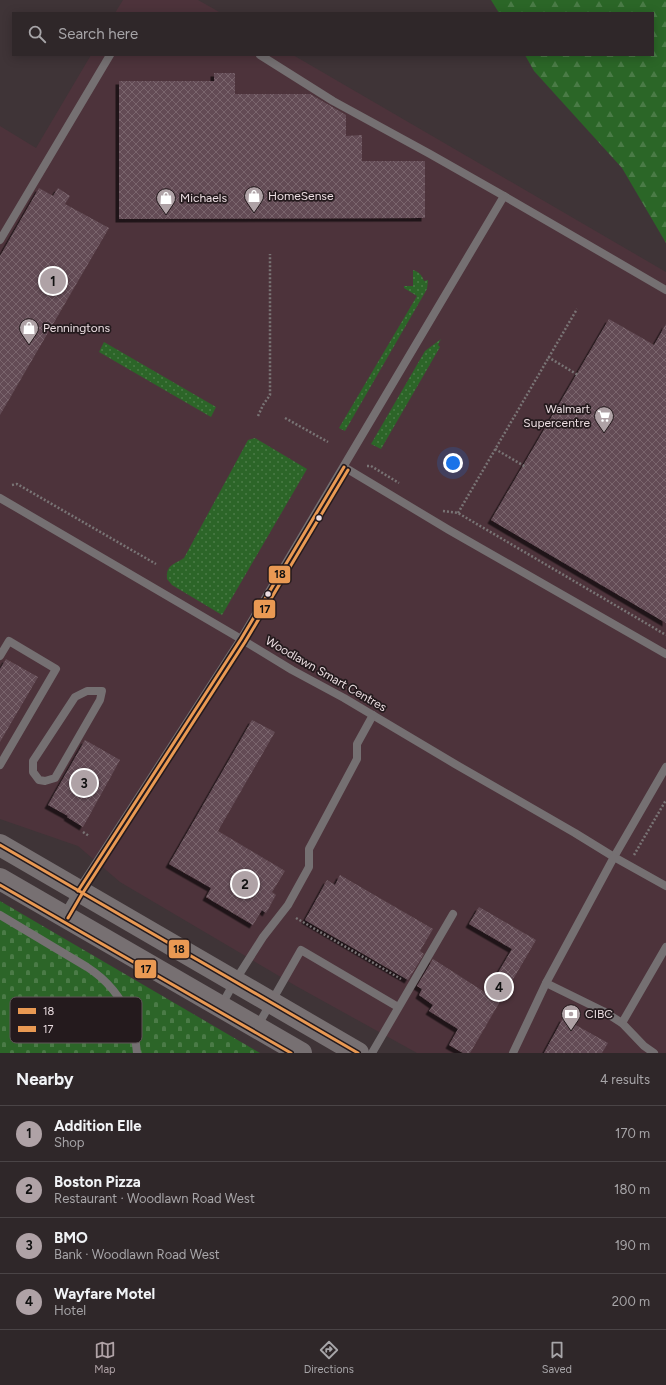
<!DOCTYPE html>
<meta charset="utf-8">
<style>
body{margin:0;font-family:Figtree,sans-serif;background:#372f31;color:#f1f3f6}
.you{position:absolute;left:453px;top:463px;width:14px;height:14px;margin:-10px;border:3px solid #fff;border-radius:50%;background:#1a73e8;box-shadow:0 0 0 6px #1a73e833}
.badge{display:grid;place-items:center;width:26px;height:26px;border-radius:50%;background:#afa2a6;color:#111;font-size:13px;font-weight:700}
.pin{position:absolute;translate:-50% -50%;border:2px solid #fff;box-shadow:0 1px 4px #0006}
.list{margin:0;padding:0;list-style:none}
h2{display:flex;justify-content:space-between;align-items:center;height:52px;margin:0;padding:0 16px;font-size:17px}
h2 small{font-size:13px;font-weight:400;color:#a7a5a8}
.list li{display:grid;grid-template-columns:26px 1fr auto;gap:12px;align-items:center;box-sizing:border-box;height:56px;padding:0 16px;border-top:1px solid #4a4446}
.list b{display:block;font-size:15px;white-space:nowrap}
.list p{margin:0;font-size:13px;white-space:nowrap;color:#a7a5a8}
.list em{font-size:13px;font-style:normal;color:#a7a5a8}
.icon{flex:none;width:22px;height:22px;fill:none;stroke:currentColor;stroke-width:2;stroke-linecap:round;stroke-linejoin:round}
.map{position:relative;flex:none;width:666px;height:1053px;overflow:hidden}
.search{position:absolute;background:#2f2729;box-shadow:0 2px 10px #0003;left:12px;right:12px;top:12px;height:44px;display:flex;align-items:center;gap:10px;box-sizing:border-box;padding:0 14px;border-radius:0px;color:#a7a5a8;font-size:15px}
.sheet{height:276px;background:#2f2729}
nav{display:flex;justify-content:space-around;align-items:center;box-sizing:border-box;height:56px;border-top:1px solid #4a4446;background:#2f2729;font-size:11px;color:#a7a5a8}
nav a{display:grid;justify-items:center;gap:2px}
nav .on{color:#afa2a6}
.map>svg:first-child{display:block}
.built{fill:#4d333b}
.grass{fill:url(#grass-dots)}
.forest{fill:url(#forest-firs)}
.cemetery{fill:url(#cemetery-stones)}
.building{fill:url(#building-cross-hatch);filter:url(#shadow)}
.lines{fill:none;stroke-linecap:round;stroke-linejoin:round}
.path{stroke:#797475;stroke-width:2.5;stroke-dasharray:2 2;stroke-linecap:butt}
.lane{stroke:#757072;stroke-width:8}
.primary{stroke:#777072;stroke-width:22}
.bus-1-casing{stroke:#241a1d;stroke-width:6}
.bus-2-casing{stroke:#241a1d;stroke-width:6}
.bus-1{stroke:#e99953;stroke-width:3}
.bus-2{stroke:#e99953;stroke-width:3}
.bus-dot{fill:#ecdee2;stroke:#241a1d;stroke-width:1.5}
.labels{text-anchor:middle;dominant-baseline:central;stroke-width:3.5;stroke-linejoin:round;paint-order:stroke}
.poi-label{font-size:12px;fill:#ecdee2;stroke:#241a1d;text-anchor:start}
.street-label{font-size:12px;fill:#ecdee2;stroke:#241a1d}
.key{fill:#241a1d;stroke:#605558;stroke-width:1}
.key-label{font-size:11px;fill:#ecdee2}
.line-badge{stroke:#241a1d;stroke-width:1.5}
.pale-badge-label{font-size:11px;text-anchor:middle;font-weight:bold;fill:#111}
</style>
<div class="map">
<svg width="666" height="1053" viewBox="0 0 666 1053">
<defs>
<pattern id="grass-dots" width="8" height="8" patternUnits="userSpaceOnUse"><rect width="8" height="8" fill="#2c6528"/><path d="M2 2h.1M6 6h.1" fill="none" stroke="#4b7b47" stroke-width="1.8" stroke-linecap="round"/></pattern>
<pattern id="forest-firs" width="22" height="20" patternUnits="userSpaceOnUse"><rect width="22" height="20" fill="#2b6627"/><path d="M5 1l3.5 6h-7zM16 11l3.5 6h-7z" fill="#4a7b46"/></pattern>
<pattern id="cemetery-stones" width="16" height="16" patternUnits="userSpaceOnUse"><rect width="16" height="16" fill="#2c6528"/><path d="M2 7V4a2 2 0 0 1 4 0v3zM10 15v-3a2 2 0 0 1 4 0v3z" fill="#4b7b47"/></pattern>
<pattern id="building-cross-hatch" width="8" height="8" patternUnits="userSpaceOnUse"><rect width="8" height="8" fill="#634c55"/><path d="M0 0l8 8M0 8l8-8" fill="none" stroke="#7a656d"/></pattern>
<filter id="shadow"><feDropShadow dx="-3.5" dy="3.5" stdDeviation="0" flood-color="#0009"/></filter>
</defs>
<rect width="100%" height="100%" fill="#3f3437"/>
<g class="built">
<polygon points="123,0 198,0 221,13 115,13"/>
<polygon points="91,55 293,55 666,272 666,1053 417,1053 296,986 120,882 78,846 0,819 0,126 36,148"/>
</g>
<g class="grass">
<path d="M 413,270 C 419,272 422,275 424,281 L 428,280 L 427,289 L 345,431 L 339,428 L 417,296 L 404,288 L 404,286 L 413,286 Z"/>
<polygon points="441,339 438,345 440,347 381,449 371,444 425,351"/>
<polygon points="104,342 216,407 211,417 99,352"/>
<path d="M 255,438 L 307,469 L 222,615 L 172,585 L 167,579 C 166,565 173,565 184,558 L 248,440 Z"/>
</g>
<polygon class="forest" points="491,0 666,0 666,243 622,168 534,71 525,55 653,55 653,13 499,13"/>
<polygon class="cemetery" points="0,901 260,1053 0,1053"/>
<g class="building">
<polygon points="214,73 235,73 235,94 310,94 346,115 346,136 362,135 362,161 425,161 425,218 119,219 119,81 214,81"/>
<polygon points="39,188 53,196 58,188 70,196 65,204 109,228 0,415 0,256"/>
<polygon points="609,319 654,345 666,324 666,623 491,520"/>
<polygon points="6,659 38,677 0,742 0,669"/>
<polygon points="252,720 275,732 218,831 285,871 272,892 276,895 266,913 262,910 253,925 206,897 211,888 169,864"/>
<polygon points="85,740 120,760 83,827 67,817 68,816 48,805"/>
<polygon points="340,875 433,929 420,951 424,954 408,980 305,920 327,880 335,885"/>
<polygon points="479,907 536,940 470,1053 463,1053 449,1045 458,1029 429,1011 433,1005 419,995 422,989 417,986 433,959 486,993 512,949 469,924"/>
<polygon points="563,1018 608,1043 602,1053 544,1053"/>
</g>
<g class="lines">
<g class="path">
<polyline points="548,357 578,375"/>
<polyline points="258,416 263,405 270,395 270,254"/>
<polyline points="285,418 328,442"/>
<polyline points="495,449 526,467"/>
<polyline points="367,466 371,466 399,483"/>
<polyline points="12,485 17,484 156,564"/>
<polyline points="443,511 458,513 666,635"/>
<polyline points="458,513 577,309"/>
<polyline points="83,832 89,836"/>
<polyline points="634,855 666,800"/>
<polyline points="296,918 401,979"/>
</g>
<g class="lane">
<polyline points="504,196 666,290"/>
<polyline points="0,240 110,55"/>
<polyline points="344,467 449,530 666,654"/>
<polyline points="0,498 241,639 292,670 344,698 455,764 575,833 614,857 666,767"/>
<polyline points="0,656 9,641 56,669 0,765"/>
<polygon points="87,691 102,691 100,700 55,778 45,781 39,780 33,772 33,761 75,697"/>
<path d="M 0,915 L 87,967 C 118,987 134,1017 137,1053"/>
<polyline points="64,915 78,891 241,639 504,196 430,154 333,101 260,55"/>
<polyline points="546,983 603,1011 622,1023 644,1046 654,1053"/>
<polyline points="221,1006 235,981 263,937 288,905 309,867 309,849 357,759 357,744 373,715"/>
<polyline points="622,1023 666,947"/>
<polyline points="257,1027 301,950 398,1007"/>
<polyline points="372,1053 453,914"/>
<polyline points="513,1053 546,983 614,857 666,886"/>
</g>
<g class="primary">
<polyline points="0,845 358,1053"/>
<polyline points="0,879 301,1053"/>
</g>
<defs>
<g id="bus-1">
<polyline points="0,845 358,1053"/>
<polyline points="78,891 241,639 344,467"/>
</g>
<g id="bus-2">
<polyline points="0,885 291,1053"/>
<polyline points="68,918 82,894 245,642 348,470"/>
</g>
</defs>
<use href="#bus-1" class="bus-1-casing"/>
<use href="#bus-2" class="bus-2-casing"/>
<use href="#bus-1" class="bus-1"/>
<use href="#bus-2" class="bus-2"/>
</g>
<defs>
<symbol id="shop-pin" viewBox="-11 -11 22 30"><path d="M0 17L-7.5 6A9.5 9.5 0 1 1 7.5 6Z" fill="#afa2a6" stroke="#241a1d"/><path d="M-5-2.5h2.3a2.7 3.5 0 0 1 5.4 0H5L5.5 6h-11ZM-1.5-2.5h3a1.5 2.3 0 0 0-3 0Z" fill="#fff"/></symbol>
<symbol id="supermarket-pin" viewBox="-11 -11 22 30"><path d="M0 17L-7.5 6A9.5 9.5 0 1 1 7.5 6Z" fill="#afa2a6" stroke="#241a1d"/><path d="M-6-5.5h2.5l.6 2H6L4.5 2H-2.5L-4.4-4H-6ZM-1.5 3.2a1.3 1.3 0 1 0 .1 0ZM3 3.2a1.3 1.3 0 1 0 .1 0Z" fill="#fff"/></symbol>
<symbol id="bank-pin" viewBox="-11 -11 22 30"><path d="M0 17L-7.5 6A9.5 9.5 0 1 1 7.5 6Z" fill="#afa2a6" stroke="#241a1d"/><path d="M-6-4H6V4H-6ZM0-2.3a2.3 2.3 0 1 0 0 4.6a2.3 2.3 0 1 0 0-4.6Z" fill="#fff"/></symbol>
</defs>
<g fill-rule="evenodd">
<use href="#shop-pin" x="243" y="185" width="22" height="30"/>
<use href="#shop-pin" x="155" y="187" width="22" height="30"/>
<use href="#shop-pin" x="18" y="317" width="22" height="30"/>
<use href="#supermarket-pin" x="593" y="405" width="22" height="30"/>
<use href="#bank-pin" x="560" y="1003" width="22" height="30"/>
</g>
<g class="bus-dot">
<circle cx="319" cy="518" r="3.5"/>
<circle cx="268" cy="594" r="3.5"/>
</g>
<g class="labels">
<g class="poi-label">
<text x="268" y="196">HomeSense</text>
<text x="180" y="198">Michaels</text>
<text x="43" y="328">Penningtons</text>
<text x="590" y="409" text-anchor="end">Walmart<tspan x="590" dy="14">Supercentre</tspan></text>
<text x="585" y="1014">CIBC</text>
</g>
<g class="street-label">
<text transform="translate(326 674) rotate(30)">Woodlawn Smart Centres</text>
</g>
</g>
<rect x="10" y="997" width="132" height="46" rx="6" class="key"/>
<rect x="18" y="1008" width="18" height="6" fill="#e99953"/>
<rect x="18" y="1026" width="18" height="6" fill="#e99953"/>
<g class="key-label">
<text x="43" y="1015">18</text>
<text x="43" y="1033">17</text>
</g>
<g class="line-badge">
<rect x="268" y="565" width="23" height="19" rx="4" fill="#e99953"/>
<rect x="253" y="599" width="23" height="20" rx="4" fill="#e99953"/>
<rect x="168" y="939" width="22" height="20" rx="4" fill="#e99953"/>
<rect x="134" y="959" width="23" height="20" rx="4" fill="#e99953"/>
</g>
<g class="pale-badge-label">
<text x="280" y="578">18</text>
<text x="265" y="613">17</text>
<text x="179" y="953">18</text>
<text x="146" y="973">17</text>
</g>
</svg>
<div class="you"></div>
<div class="pin badge" style="left:53px;top:281px">1</div>
<div class="pin badge" style="left:245px;top:884px">2</div>
<div class="pin badge" style="left:84px;top:783px">3</div>
<div class="pin badge" style="left:499px;top:987px">4</div>
<div class="search"><svg class="icon" aria-label="search" viewBox="0 0 24 24"><circle cx="10" cy="10" r="6"/><path d="M15 15l6 6"/></svg>Search here</div>
</div>
<section class="sheet">
<h2>Nearby<small>4 results</small></h2>
<ul class="list">
<li><span class="badge">1</span><div><b>Addition Elle</b><p>Shop</p></div><em>170 m</em></li>
<li><span class="badge">2</span><div><b>Boston Pizza</b><p>Restaurant · Woodlawn Road West</p></div><em>180 m</em></li>
<li><span class="badge">3</span><div><b>BMO</b><p>Bank · Woodlawn Road West</p></div><em>190 m</em></li>
<li><span class="badge">4</span><div><b>Wayfare Motel</b><p>Hotel</p></div><em>200 m</em></li>
</ul>
</section>
<nav>
<a class="on"><svg class="icon" aria-label="map" viewBox="0 0 24 24"><path d="M3 6l6-2 6 2 6-2v14l-6 2-6-2-6 2zM9 4v14M15 6v14"/></svg>Map</a>
<a><svg class="icon" aria-label="directions" viewBox="0 0 24 24"><path d="M12 3l9 9-9 9-9-9zM9 14v-3h6M13 9l2 2-2 2"/></svg>Directions</a>
<a><svg class="icon" aria-label="saved" viewBox="0 0 24 24"><path d="M7 4h10v16l-5-4-5 4z"/></svg>Saved</a>
</nav>
